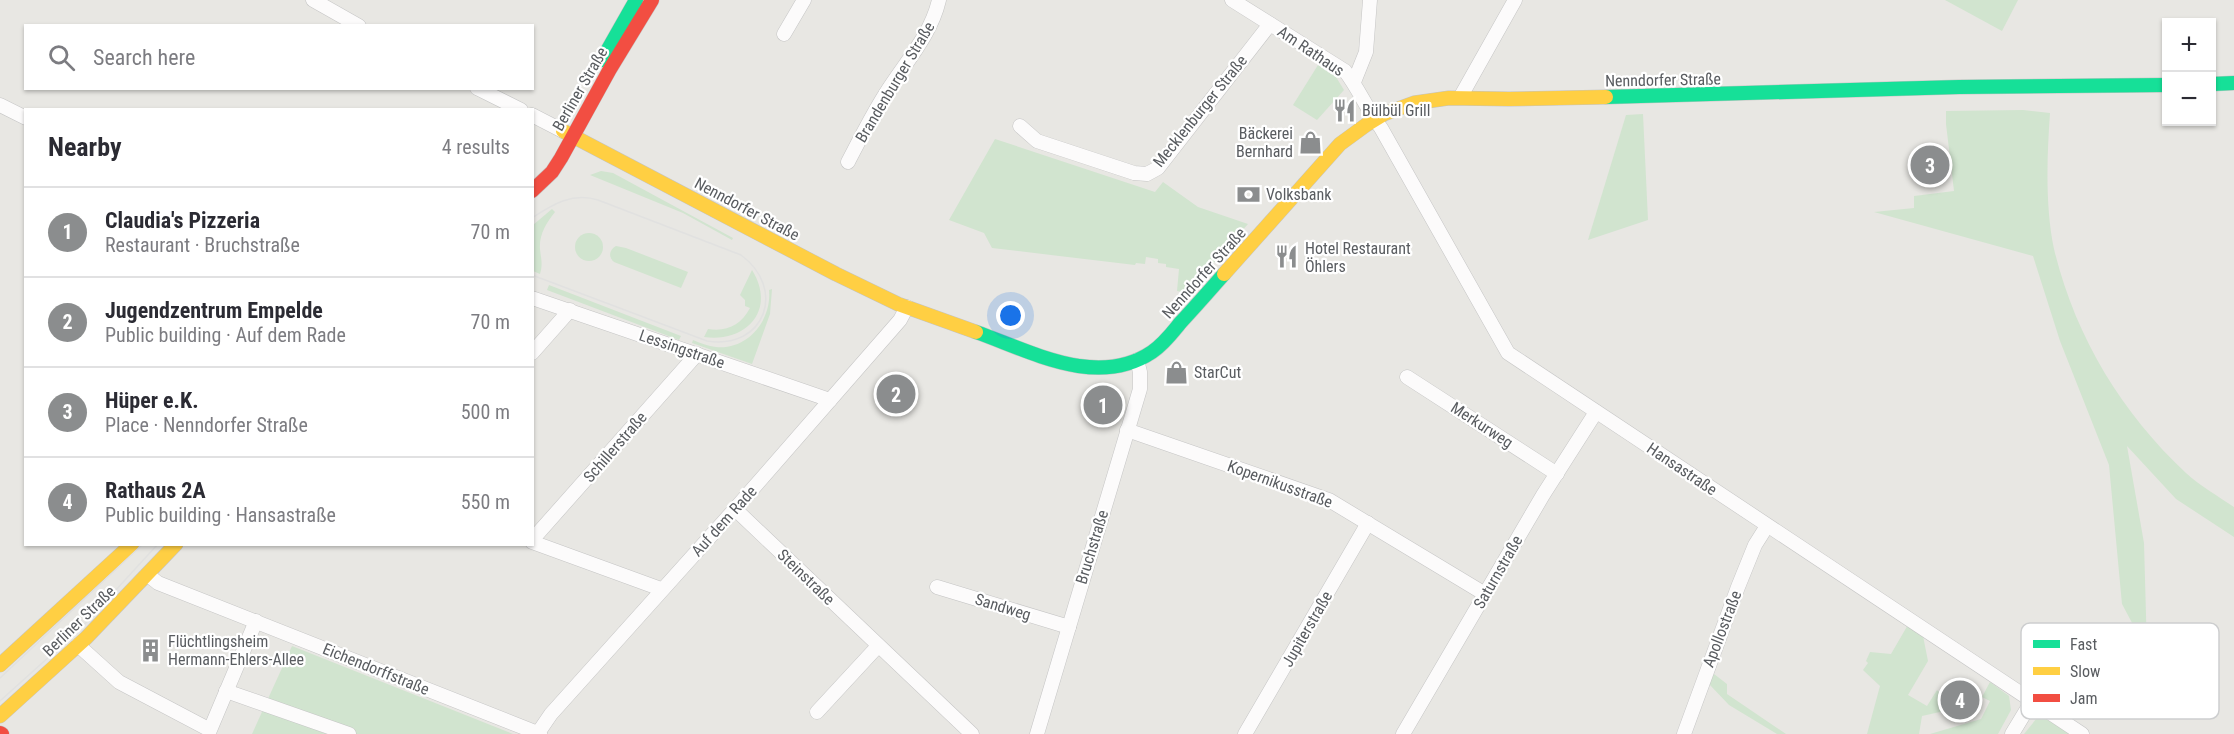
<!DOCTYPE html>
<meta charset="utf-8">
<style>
body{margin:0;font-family:"Roboto Condensed",sans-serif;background:#f7f7f7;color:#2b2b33}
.controls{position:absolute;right:18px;top:18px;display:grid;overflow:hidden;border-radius:0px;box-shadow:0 2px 4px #0004}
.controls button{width:54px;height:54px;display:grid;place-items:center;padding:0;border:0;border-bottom:2px solid #e1e1e2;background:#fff;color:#2b2b33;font:30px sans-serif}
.you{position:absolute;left:1011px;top:316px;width:21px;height:21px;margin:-15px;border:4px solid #fff;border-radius:50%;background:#1a73e8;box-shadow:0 0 0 9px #1a73e833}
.badge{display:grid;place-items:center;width:39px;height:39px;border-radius:50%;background:#8b8d8e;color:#fff;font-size:20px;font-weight:700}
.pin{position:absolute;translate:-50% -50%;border:3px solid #fff;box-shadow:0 2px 6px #0006}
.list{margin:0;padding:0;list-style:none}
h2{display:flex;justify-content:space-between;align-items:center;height:78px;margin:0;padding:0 24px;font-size:26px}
h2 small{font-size:20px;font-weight:400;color:#7c7c81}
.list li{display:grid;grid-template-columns:39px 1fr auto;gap:18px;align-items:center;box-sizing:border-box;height:90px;padding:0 24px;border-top:2px solid #e1e1e2}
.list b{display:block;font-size:22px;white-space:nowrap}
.list p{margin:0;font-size:20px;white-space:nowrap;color:#7c7c81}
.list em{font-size:20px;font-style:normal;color:#7c7c81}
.icon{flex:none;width:33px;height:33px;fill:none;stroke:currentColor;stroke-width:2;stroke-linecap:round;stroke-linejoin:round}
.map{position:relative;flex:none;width:2234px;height:734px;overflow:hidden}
.search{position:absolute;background:#fff;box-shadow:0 2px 4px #0004;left:24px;top:24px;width:510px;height:66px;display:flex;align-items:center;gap:15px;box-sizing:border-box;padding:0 21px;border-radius:0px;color:#7c7c81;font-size:22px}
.panel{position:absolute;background:#fff;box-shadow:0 2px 4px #0004;left:24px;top:108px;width:510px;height:438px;border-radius:0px}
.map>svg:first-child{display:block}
.green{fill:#d1e4cf}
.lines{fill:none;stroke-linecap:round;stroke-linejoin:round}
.street-casing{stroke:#c5c5c5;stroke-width:15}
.fast-casing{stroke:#c4c4c3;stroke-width:15}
.slow-casing{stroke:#c4c4c3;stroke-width:15}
.jam-casing{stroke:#c4c4c3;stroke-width:15}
.street{stroke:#fcfbfb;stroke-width:14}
.fast{stroke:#16e098;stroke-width:14}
.slow{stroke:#ffcf43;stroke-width:14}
.jam{stroke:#f24e42;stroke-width:14}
.tram{stroke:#e1e1e0;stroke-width:1.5}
.labels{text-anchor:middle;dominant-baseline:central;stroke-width:4.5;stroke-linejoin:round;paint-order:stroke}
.street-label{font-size:16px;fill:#595c60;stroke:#fff}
.poi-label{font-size:16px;fill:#595c60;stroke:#fff;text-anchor:start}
.key{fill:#fff;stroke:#cdcecf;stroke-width:1.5}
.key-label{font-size:16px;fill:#595c60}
</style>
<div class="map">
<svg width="2234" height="734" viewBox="0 0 2234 734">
<rect width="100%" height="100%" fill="#e8e7e3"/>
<g class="green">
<polygon points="1945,0 2018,0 2002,31"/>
<polygon points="1318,65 1336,77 1344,90 1317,120 1293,105"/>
<path d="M 2023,110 L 2050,113 C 2047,156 2045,206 2054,249 C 2075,336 2121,412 2186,473 C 2200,486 2218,496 2234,507 L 2234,537 L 2176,499 L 2127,446 L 2144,543 L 2147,651 L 2122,604 L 2109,465 L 2060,341 L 2033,256 L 1874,212 L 1914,208 L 1914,196 L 1954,191 L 1946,124 L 1946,111 Z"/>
<polygon points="1643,114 1648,220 1588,240 1626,115"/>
<polygon points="995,139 1155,192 1163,182 1198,207 1248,224 1187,293 1177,291 1179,269 1166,267 1166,264 1158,263 1158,259 1146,257 1145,264 1136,263 1135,265 992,248 984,233 949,220"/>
<polygon points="601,171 613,173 733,238 732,240 683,213 590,175"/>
<path d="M 552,209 L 555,212 C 546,223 539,235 540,249 C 541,259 543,264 540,274 L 533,271 L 533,225 Z"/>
<circle cx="589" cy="247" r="14"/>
<path d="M 616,246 L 626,248 L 688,272 L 681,288 L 614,262 C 608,257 609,250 616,246 Z"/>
<path d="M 752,270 C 777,310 746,343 704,337 L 708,329 C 727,332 741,325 750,308 L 745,306 L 745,300 L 740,295 Z"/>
<polygon points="549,285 681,336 679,340 547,290"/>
<path d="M 772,289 L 770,314 L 752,364 L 692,343 L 693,340 C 700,343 708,346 716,347 C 748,350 772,320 769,290 Z"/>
<polygon points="1909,623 1923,636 1928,661 1908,695 1927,706 1937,690 1947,700 1949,710 1922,716 1919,734 1867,734 1880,686 1863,670 1868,663 1866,661 1870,652 1891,654"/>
<polygon points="292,646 513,734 252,734"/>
<polygon points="1714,674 1727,684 1727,694 1786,734 1777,734 1729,705 1709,684"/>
<polygon points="1990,682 2009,696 2011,710 1998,734 1930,734 1981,719 1990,701 1982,697"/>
<polygon points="2041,713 2072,734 2024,734"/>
</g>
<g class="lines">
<defs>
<g id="street">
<polyline points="313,0 359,26"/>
<path d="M 1232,0 L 1345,71 C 1359,89 1367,110 1381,128 L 1508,353 L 2082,734"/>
<polyline points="784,34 804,0"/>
<polyline points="1354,82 1366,52 1370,0"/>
<polyline points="477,88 521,110"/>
<polyline points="1461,96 1515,0"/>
<polyline points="0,105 26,118"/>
<polyline points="532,115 563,131"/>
<polyline points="1020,126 1037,141 1134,173 1147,174 1158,168 1270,24"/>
<path d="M 848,162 C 860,139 872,115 886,93 C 905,63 931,35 939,0"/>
<polyline points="532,298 830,400"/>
<polyline points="532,353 570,310"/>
<polyline points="1407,377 1557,474"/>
<polyline points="1127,430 1329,500 1485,594"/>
<polyline points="735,509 972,734"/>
<polyline points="532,540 697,354"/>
<polyline points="532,542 661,589"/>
<polyline points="148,575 158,583 540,734"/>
<polyline points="937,587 1069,627"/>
<polyline points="78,645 119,682 210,730 256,621"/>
<polyline points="226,691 349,734"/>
<polyline points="817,712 878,646"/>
<polyline points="538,733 551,714 735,509 900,320 907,307"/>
<polyline points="1037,734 1140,389 1140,372 1137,360"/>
<polyline points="1245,734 1368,523"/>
<polyline points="1403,734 1543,495 1596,412"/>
<polyline points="1684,734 1738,587 1755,545 1767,526"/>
<polyline points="2012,734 2032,701"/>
</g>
<g id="fast">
<polyline points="602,60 636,0"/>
<polyline points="2212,84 2234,83"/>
<polyline points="1606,97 1959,87 2166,85"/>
<path d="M 976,332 C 1030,351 1097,389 1152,352 C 1164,344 1172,333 1181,322 C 1196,306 1210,290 1224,274"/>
</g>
<g id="slow">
<polyline points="563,131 836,274 898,304 976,332"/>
<polyline points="1224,274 1340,144 1366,125 1384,114 1414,103 1449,98 1509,99 1606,97"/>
<polyline points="0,665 132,544"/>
<polyline points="0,716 86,638 176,544"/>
</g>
<g id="jam">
<polyline points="532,191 552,172 561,158 610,69 652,0"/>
<polyline points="0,733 2,734"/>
</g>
</defs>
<use href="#street" class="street-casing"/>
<use href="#fast" class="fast-casing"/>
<use href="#slow" class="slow-casing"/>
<use href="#jam" class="jam-casing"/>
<use href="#street" class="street"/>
<use href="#fast" class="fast"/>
<use href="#slow" class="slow"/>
<use href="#jam" class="jam"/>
<g class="tram">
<path d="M 532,218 C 553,204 573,192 598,200 L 741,255 C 787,289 765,350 707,341 L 532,275"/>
<polyline points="0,678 143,544"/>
<polyline points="0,701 81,628 158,544"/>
</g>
</g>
<defs>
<symbol id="restaurant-bare" viewBox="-9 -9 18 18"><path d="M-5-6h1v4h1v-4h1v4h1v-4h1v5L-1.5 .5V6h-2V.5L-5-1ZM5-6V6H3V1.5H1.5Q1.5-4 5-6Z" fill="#8b8d8e" stroke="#fff" stroke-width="2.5" paint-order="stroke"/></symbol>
<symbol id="shop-bare" viewBox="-9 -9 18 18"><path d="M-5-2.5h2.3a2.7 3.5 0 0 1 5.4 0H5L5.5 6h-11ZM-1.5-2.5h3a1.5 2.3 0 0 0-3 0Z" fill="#8b8d8e" stroke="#fff" stroke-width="2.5" paint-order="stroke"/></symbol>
<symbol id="bank-bare" viewBox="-9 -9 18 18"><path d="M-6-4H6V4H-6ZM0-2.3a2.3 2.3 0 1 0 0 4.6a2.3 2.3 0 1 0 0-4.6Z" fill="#8b8d8e" stroke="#fff" stroke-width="2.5" paint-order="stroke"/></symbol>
<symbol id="building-bare" viewBox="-9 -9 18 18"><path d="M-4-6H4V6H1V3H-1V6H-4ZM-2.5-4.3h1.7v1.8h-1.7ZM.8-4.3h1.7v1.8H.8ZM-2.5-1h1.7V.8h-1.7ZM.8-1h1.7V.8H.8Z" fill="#8b8d8e" stroke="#fff" stroke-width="2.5" paint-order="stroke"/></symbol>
</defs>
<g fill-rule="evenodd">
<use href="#restaurant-bare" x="1328" y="94" width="33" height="33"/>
<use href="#shop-bare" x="1294" y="126" width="33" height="33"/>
<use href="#bank-bare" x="1232" y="178" width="33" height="33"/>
<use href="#restaurant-bare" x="1270" y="240" width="33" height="33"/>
<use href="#shop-bare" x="1160" y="356" width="33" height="33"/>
<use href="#building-bare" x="134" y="634" width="33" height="33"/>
</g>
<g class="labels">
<g class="street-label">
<text transform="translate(1311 51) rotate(34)">Am Rathaus</text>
<text transform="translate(1663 80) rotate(-1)">Nenndorfer Straße</text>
<text transform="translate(895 82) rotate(-59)">Brandenburger Straße</text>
<text transform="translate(580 89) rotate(-60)">Berliner Straße</text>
<text transform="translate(1200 111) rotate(-51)">Mecklenburger Straße</text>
<text transform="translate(747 209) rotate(28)">Nenndorfer Straße</text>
<text transform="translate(1204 273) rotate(-48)">Nenndorfer Straße</text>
<text transform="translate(682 349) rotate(19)">Lessingstraße</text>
<text transform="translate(1482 425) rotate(33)">Merkurweg</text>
<text transform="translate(615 447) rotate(-49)">Schillerstraße</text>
<text transform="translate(1682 469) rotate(34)">Hansastraße</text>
<text transform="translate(1280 484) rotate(20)">Kopernikusstraße</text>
<text transform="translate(724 521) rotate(-48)">Auf dem Rade</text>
<text transform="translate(1092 547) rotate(-73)">Bruchstraße</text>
<text transform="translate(1498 572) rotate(-60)">Saturnstraße</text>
<text transform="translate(806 577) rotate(44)">Steinstraße</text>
<text transform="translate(1003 607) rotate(17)">Sandweg</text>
<text transform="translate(79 621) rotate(-44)">Berliner Straße</text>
<text transform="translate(1307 629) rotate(-60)">Jupiterstraße</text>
<text transform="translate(1722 629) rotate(-69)">Apollostraße</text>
<text transform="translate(376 669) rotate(22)">Eichendorffstraße</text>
</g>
<g class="poi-label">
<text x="1362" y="110">Bülbül Grill</text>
<text x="1293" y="133" text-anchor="end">Bäckerei<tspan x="1293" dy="18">Bernhard</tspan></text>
<text x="1266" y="194">Volksbank</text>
<text x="1305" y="248">Hotel Restaurant<tspan x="1305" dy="18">Öhlers</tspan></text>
<text x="1194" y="372">StarCut</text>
<text x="168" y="641">Flüchtlingsheim<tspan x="168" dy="18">Hermann-Ehlers-Allee</tspan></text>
</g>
</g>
<rect x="2021" y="623" width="198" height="96" rx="9" class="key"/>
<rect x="2033" y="640" width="27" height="8" fill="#16e098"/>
<rect x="2033" y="667" width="27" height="8" fill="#ffcf43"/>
<rect x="2033" y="694" width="27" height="8" fill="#f24e42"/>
<g class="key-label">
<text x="2070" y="650">Fast</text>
<text x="2070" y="677">Slow</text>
<text x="2070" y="704">Jam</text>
</g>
</svg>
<div class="controls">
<button>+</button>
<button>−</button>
</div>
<div class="you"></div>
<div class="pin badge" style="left:1103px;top:405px">1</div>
<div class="pin badge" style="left:896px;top:394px">2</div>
<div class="pin badge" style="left:1930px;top:165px">3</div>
<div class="pin badge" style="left:1960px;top:700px">4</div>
<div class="search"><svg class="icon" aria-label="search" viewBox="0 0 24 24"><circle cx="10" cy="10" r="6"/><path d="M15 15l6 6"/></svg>Search here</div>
<section class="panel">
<h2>Nearby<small>4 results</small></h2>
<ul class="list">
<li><span class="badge">1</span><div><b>Claudia's Pizzeria</b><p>Restaurant · Bruchstraße</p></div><em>70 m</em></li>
<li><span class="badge">2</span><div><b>Jugendzentrum Empelde</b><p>Public building · Auf dem Rade</p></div><em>70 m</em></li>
<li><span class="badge">3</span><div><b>Hüper e.K.</b><p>Place · Nenndorfer Straße</p></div><em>500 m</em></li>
<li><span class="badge">4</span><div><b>Rathaus 2A</b><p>Public building · Hansastraße</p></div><em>550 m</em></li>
</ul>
</section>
</div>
